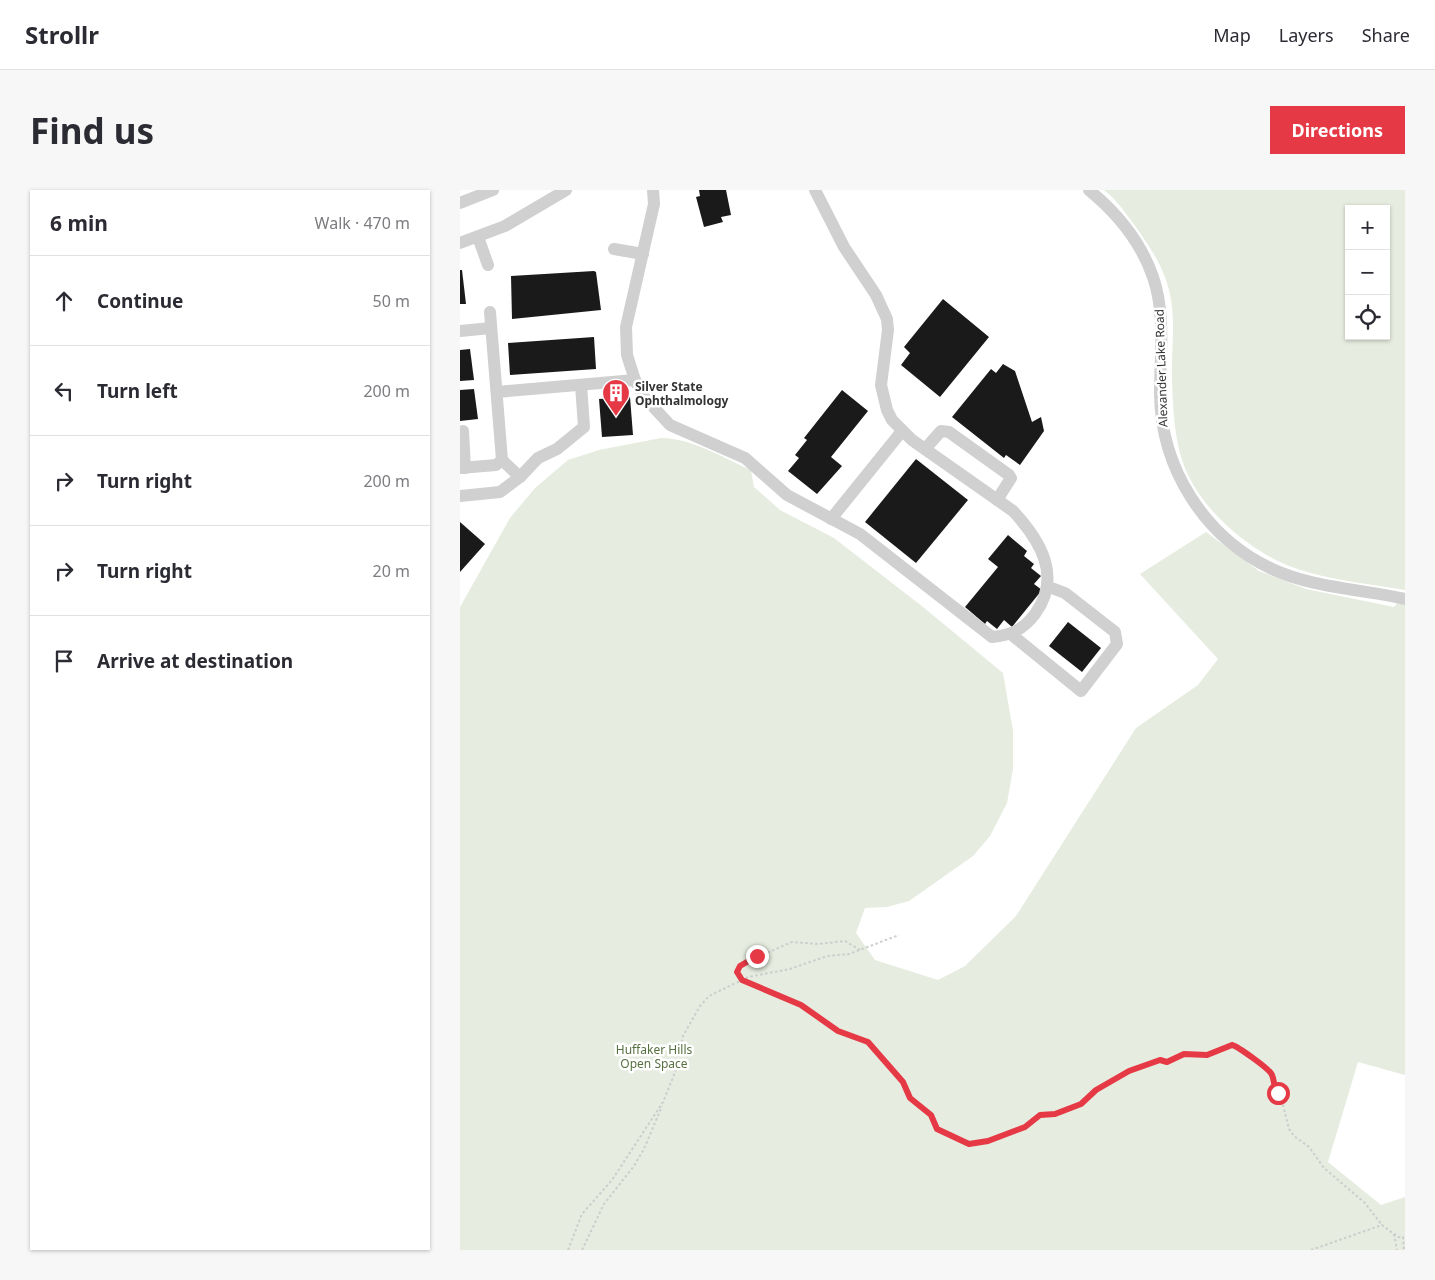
<!DOCTYPE html>
<meta charset="utf-8">
<style>
body{margin:0;font-family:"Noto Sans",sans-serif;background:#f7f7f7;color:#2b2b33}
.controls{position:absolute;right:15px;top:15px;display:grid;overflow:hidden;border-radius:0px;box-shadow:0 1px 4px #0004}
.controls button{width:45px;height:45px;display:grid;place-items:center;padding:0;border:0;border-bottom:1px solid #e1e1e2;background:#fff;color:#2b2b33;font:25px sans-serif}
.stop{position:absolute;width:15px;height:15px;margin:-11px;border:4px solid #e63946;border-radius:50%;background:#fff}
.stop.end{background:#e63946;border-color:#fff;box-shadow:0 1px 5px #0008}
.list{margin:0;padding:0;list-style:none}
h2{display:flex;justify-content:space-between;align-items:center;height:65px;margin:0;padding:0 20px;font-size:21px}
h2 small{font-size:16px;font-weight:400;color:#7c7c81}
.list li{display:grid;grid-template-columns:32px 1fr auto;gap:15px;align-items:center;box-sizing:border-box;height:90px;padding:0 20px;border-top:1px solid #e1e1e2}
.list b{display:block;font-size:19px;white-space:nowrap}
.list em{font-size:16px;font-style:normal;color:#7c7c81}
.icon{flex:none;width:28px;height:28px;fill:none;stroke:currentColor;stroke-width:2;stroke-linecap:round;stroke-linejoin:round}
.map{position:relative;flex:none;width:945px;height:1060px;overflow:hidden;border-radius:0px}
header{display:flex;align-items:center;gap:30px;box-sizing:border-box;height:70px;padding:0 25px;background:#fff;border-bottom:1px solid #e1e1e2}
header strong{font-size:24px}
nav{display:flex;gap:28px;margin-inline-start:auto;font-size:18px}
.intro{display:flex;align-items:center;justify-content:space-between;box-sizing:border-box;height:120px;padding:0 30px}
h1{margin:0;font-size:35px}
.button{padding:12px 22px;border-radius:0px;background:#e63946;color:#fff;font-size:18px;font-weight:700}
main{display:flex;gap:30px;padding:0 30px}
aside{flex:1;background:#fff;border-radius:0px;box-shadow:0 1px 4px #0004}
.map>svg:first-child{display:block}
.green{fill:#e6ecdf;fill-rule:evenodd}
.building{fill:#1a1a1a}
.lines{fill:none;stroke-linecap:round;stroke-linejoin:round}
.path{stroke:#cdcdcd;stroke-width:2;stroke-dasharray:2.5 2.5;stroke-linecap:butt}
.minor{stroke:#d0d0d0;stroke-width:12}
.route{stroke:#e63946;stroke-width:6}
.labels{text-anchor:middle;dominant-baseline:central;stroke-width:5;stroke-linejoin:round;paint-order:stroke}
.street-label{font-size:12px;fill:#333;stroke:#fff}
.poi-label{font-size:12px;font-weight:bold;fill:#333;stroke:#fff;text-anchor:start}
.park-label{font-size:12px;fill:#56703f;stroke:#fff}
</style>
<header>
<strong>Strollr</strong>
<nav><a>Map</a><a>Layers</a><a>Share</a></nav>
</header>
<div class="intro"><h1>Find us</h1><a class="button">Directions</a></div>
<main>
<aside>
<h2>6 min<small>Walk · 470 m</small></h2>
<ul class="list">
<li><svg class="icon" aria-label="ahead" viewBox="0 0 24 24"><path d="M12 20V5M6 11l6-6 6 6"/></svg><div><b>Continue</b></div><em>50 m</em></li>
<li><svg class="icon" aria-label="left" viewBox="0 0 24 24"><path d="M17 20v-9H6M10 6l-5 5 5 5"/></svg><div><b>Turn left</b></div><em>200 m</em></li>
<li><svg class="icon" aria-label="right" viewBox="0 0 24 24"><path d="M7 20v-9h11M14 6l5 5-5 5"/></svg><div><b>Turn right</b></div><em>200 m</em></li>
<li><svg class="icon" aria-label="right" viewBox="0 0 24 24"><path d="M7 20v-9h11M14 6l5 5-5 5"/></svg><div><b>Turn right</b></div><em>20 m</em></li>
<li><svg class="icon" aria-label="arrive" viewBox="0 0 24 24"><path d="M6 21V4h12l-3 4 3 4H6"/></svg><div><b>Arrive at destination</b></div></li>
</ul>
</aside>
<div class="map">
<svg width="945" height="1060" viewBox="0 0 945 1060">
<rect width="100%" height="100%" fill="#fff"/>
<g class="green">
<path d="M 644,0 L 945,0 L 945,400 C 905,393 853,389 816,370 C 777,350 736,313 722,270 C 714,245 713,216 712,191 C 711,161 716,133 710,104 C 705,80 692,60 678,40 C 667,25 658,11 644,0 ZM 889,19 L 926,19 L 926,146 L 889,146 Z"/>
<path d="M 201,248 C 232,248 263,268 291,280 L 294,297 L 320,320 L 374,348 L 463,417 L 543,483 L 553,541 L 553,579 L 547,613 L 530,646 L 513,666 L 449,711 L 427,717 L 405,718 L 396,743 L 415,770 L 478,790 L 505,776 L 556,726 L 676,538 L 738,495 L 758,469 L 680,384 L 746,342 L 799,381 L 846,399 L 934,417 L 945,403 L 945,885 L 898,872 L 868,972 L 921,1015 L 945,1007 L 945,1060 L 0,1060 L 0,417 L 50,328 L 75,298 L 108,270 L 139,260 Z"/>
</g>
<g class="building">
<polygon points="239,0 266,0 271,25 261,27 263,32 244,37 236,7 240,6"/>
<polygon points="0,80 2,80 6,114 0,114"/>
<polygon points="134,81 136,82 141,120 52,129 51,86"/>
<polygon points="483,109 529,147 480,207 441,175 450,163 444,157"/>
<polygon points="134,147 136,179 50,185 48,153"/>
<polygon points="10,159 14,190 0,191 0,160"/>
<polygon points="543,174 555,181 572,232 581,227 584,241 560,275 546,265 544,268 492,227 531,179 536,183"/>
<polygon points="14,199 18,229 0,231 0,200"/>
<polygon points="382,200 408,221 371,267 382,276 357,304 328,281 339,268 335,265 347,250 344,248"/>
<polygon points="170,207 173,245 142,247 139,209"/>
<polygon points="456,269 508,310 456,373 405,332"/>
<polygon points="0,332 25,354 0,382"/>
<polygon points="548,345 567,361 564,366 574,374 571,378 581,386 574,394 582,400 552,437 544,430 537,439 527,431 525,434 505,417 538,377 528,369"/>
<polygon points="608,432 641,458 622,482 589,456"/>
</g>
<g class="lines">
<g class="path">
<polyline points="400,760 385,751 358,754 332,752 286,772 280,777 277,782 282,790 341,815 378,841 409,852 443,892 450,908 471,925 477,939 509,954 527,951 565,937 580,925 595,924 621,914 636,900 669,881 699,870 707,871 724,864 747,865 764,857 776,856 785,865 807,877 812,883 814,897 822,911 829,939 834,946 849,957 864,978 905,1013 922,1035"/>
<polyline points="934,1044 937,1060"/>
<polyline points="108,1060 122,1024 152,990 203,912 214,885 223,846 240,816 249,806 288,787 330,779 367,766 389,764 439,745"/>
<polyline points="122,1060 144,1014 174,976 184,959 202,916"/>
<polyline points="851,1060 922,1035 938,1047 943,1047 944,1060"/>
</g>
<g class="minor">
<path d="M 193,0 L 194,14 L 166,137 L 167,165 L 175,190 L 184,207 L 210,235 L 285,268 L 327,305 L 400,344 L 532,447 C 551,445 563,440 575,424 C 602,387 581,351 553,321 L 452,250 L 432,230 L 427,220 L 421,195 L 428,140 L 427,129 L 416,105 L 384,57 L 355,0"/>
<path d="M 629,0 C 657,23 681,52 693,87 C 706,125 700,165 700,204 C 701,278 744,347 812,379 C 853,398 902,399 945,409"/>
<polyline points="0,13 33,0"/>
<polyline points="18,47 28,75"/>
<polyline points="0,53 45,36 106,0"/>
<polyline points="154,59 183,64"/>
<polyline points="0,141 31,138"/>
<polyline points="37,202 175,190"/>
<polyline points="3,241 5,278"/>
<polyline points="465,259 481,241 489,242 549,285 551,288 537,310"/>
<polyline points="42,270 60,287 78,268 97,259 124,237 121,195"/>
<polyline points="0,278 36,275 42,270 30,122"/>
<polyline points="0,306 40,302 60,287"/>
<polyline points="371,329 442,241"/>
<polyline points="552,445 621,501 657,454 655,442 605,403 589,397"/>
</g>
</g>
<g class="lines">
<path class="route" d="M 297,766 L 280,776 L 277,782 L 282,790 L 341,815 L 378,841 L 408,852 L 443,892 L 450,908 L 471,925 L 477,939 L 509,954 L 528,951 L 565,937 L 580,925 L 595,924 L 621,914 L 636,900 L 669,881 L 700,870 L 707,872 L 724,864 L 747,865 L 772,855 C 777,856 810,879 812,885 C 815,892 813,897 818,903"/>
</g>
<defs>
<symbol id="building-pin" viewBox="-11 -11 22 30"><path d="M0 17L-7.5 6A9.5 9.5 0 1 1 7.5 6Z" fill="#e63946" stroke="#fff"/><path d="M-4-6H4V6H1V3H-1V6H-4ZM-2.5-4.3h1.7v1.8h-1.7ZM.8-4.3h1.7v1.8H.8ZM-2.5-1h1.7V.8h-1.7ZM.8-1h1.7V.8H.8Z" fill="#fff"/></symbol>
</defs>
<g fill-rule="evenodd">
<use href="#building-pin" x="140" y="187" width="32" height="43"/>
</g>
<g class="labels">
<g class="street-label">
<text transform="translate(701 178) rotate(-92)">Alexander Lake Road</text>
</g>
<g class="poi-label">
<text x="175" y="196">Silver State<tspan x="175" dy="14">Ophthalmology</tspan></text>
</g>
<g class="park-label">
<text x="194" y="859">Huffaker Hills<tspan x="194" dy="14">Open Space</tspan></text>
</g>
</g>
</svg>
<div class="controls">
<button>+</button>
<button>−</button>
<button><svg class="icon" aria-label="locate" viewBox="0 0 24 24"><circle cx="12" cy="12" r="6"/><path d="M12 2v4M12 18v4M2 12h4M18 12h4"/></svg></button>
</div>
<div class="stop" style="left:818px;top:903px"></div>
<div class="stop end" style="left:297px;top:766px"></div>
</div>
</main>
